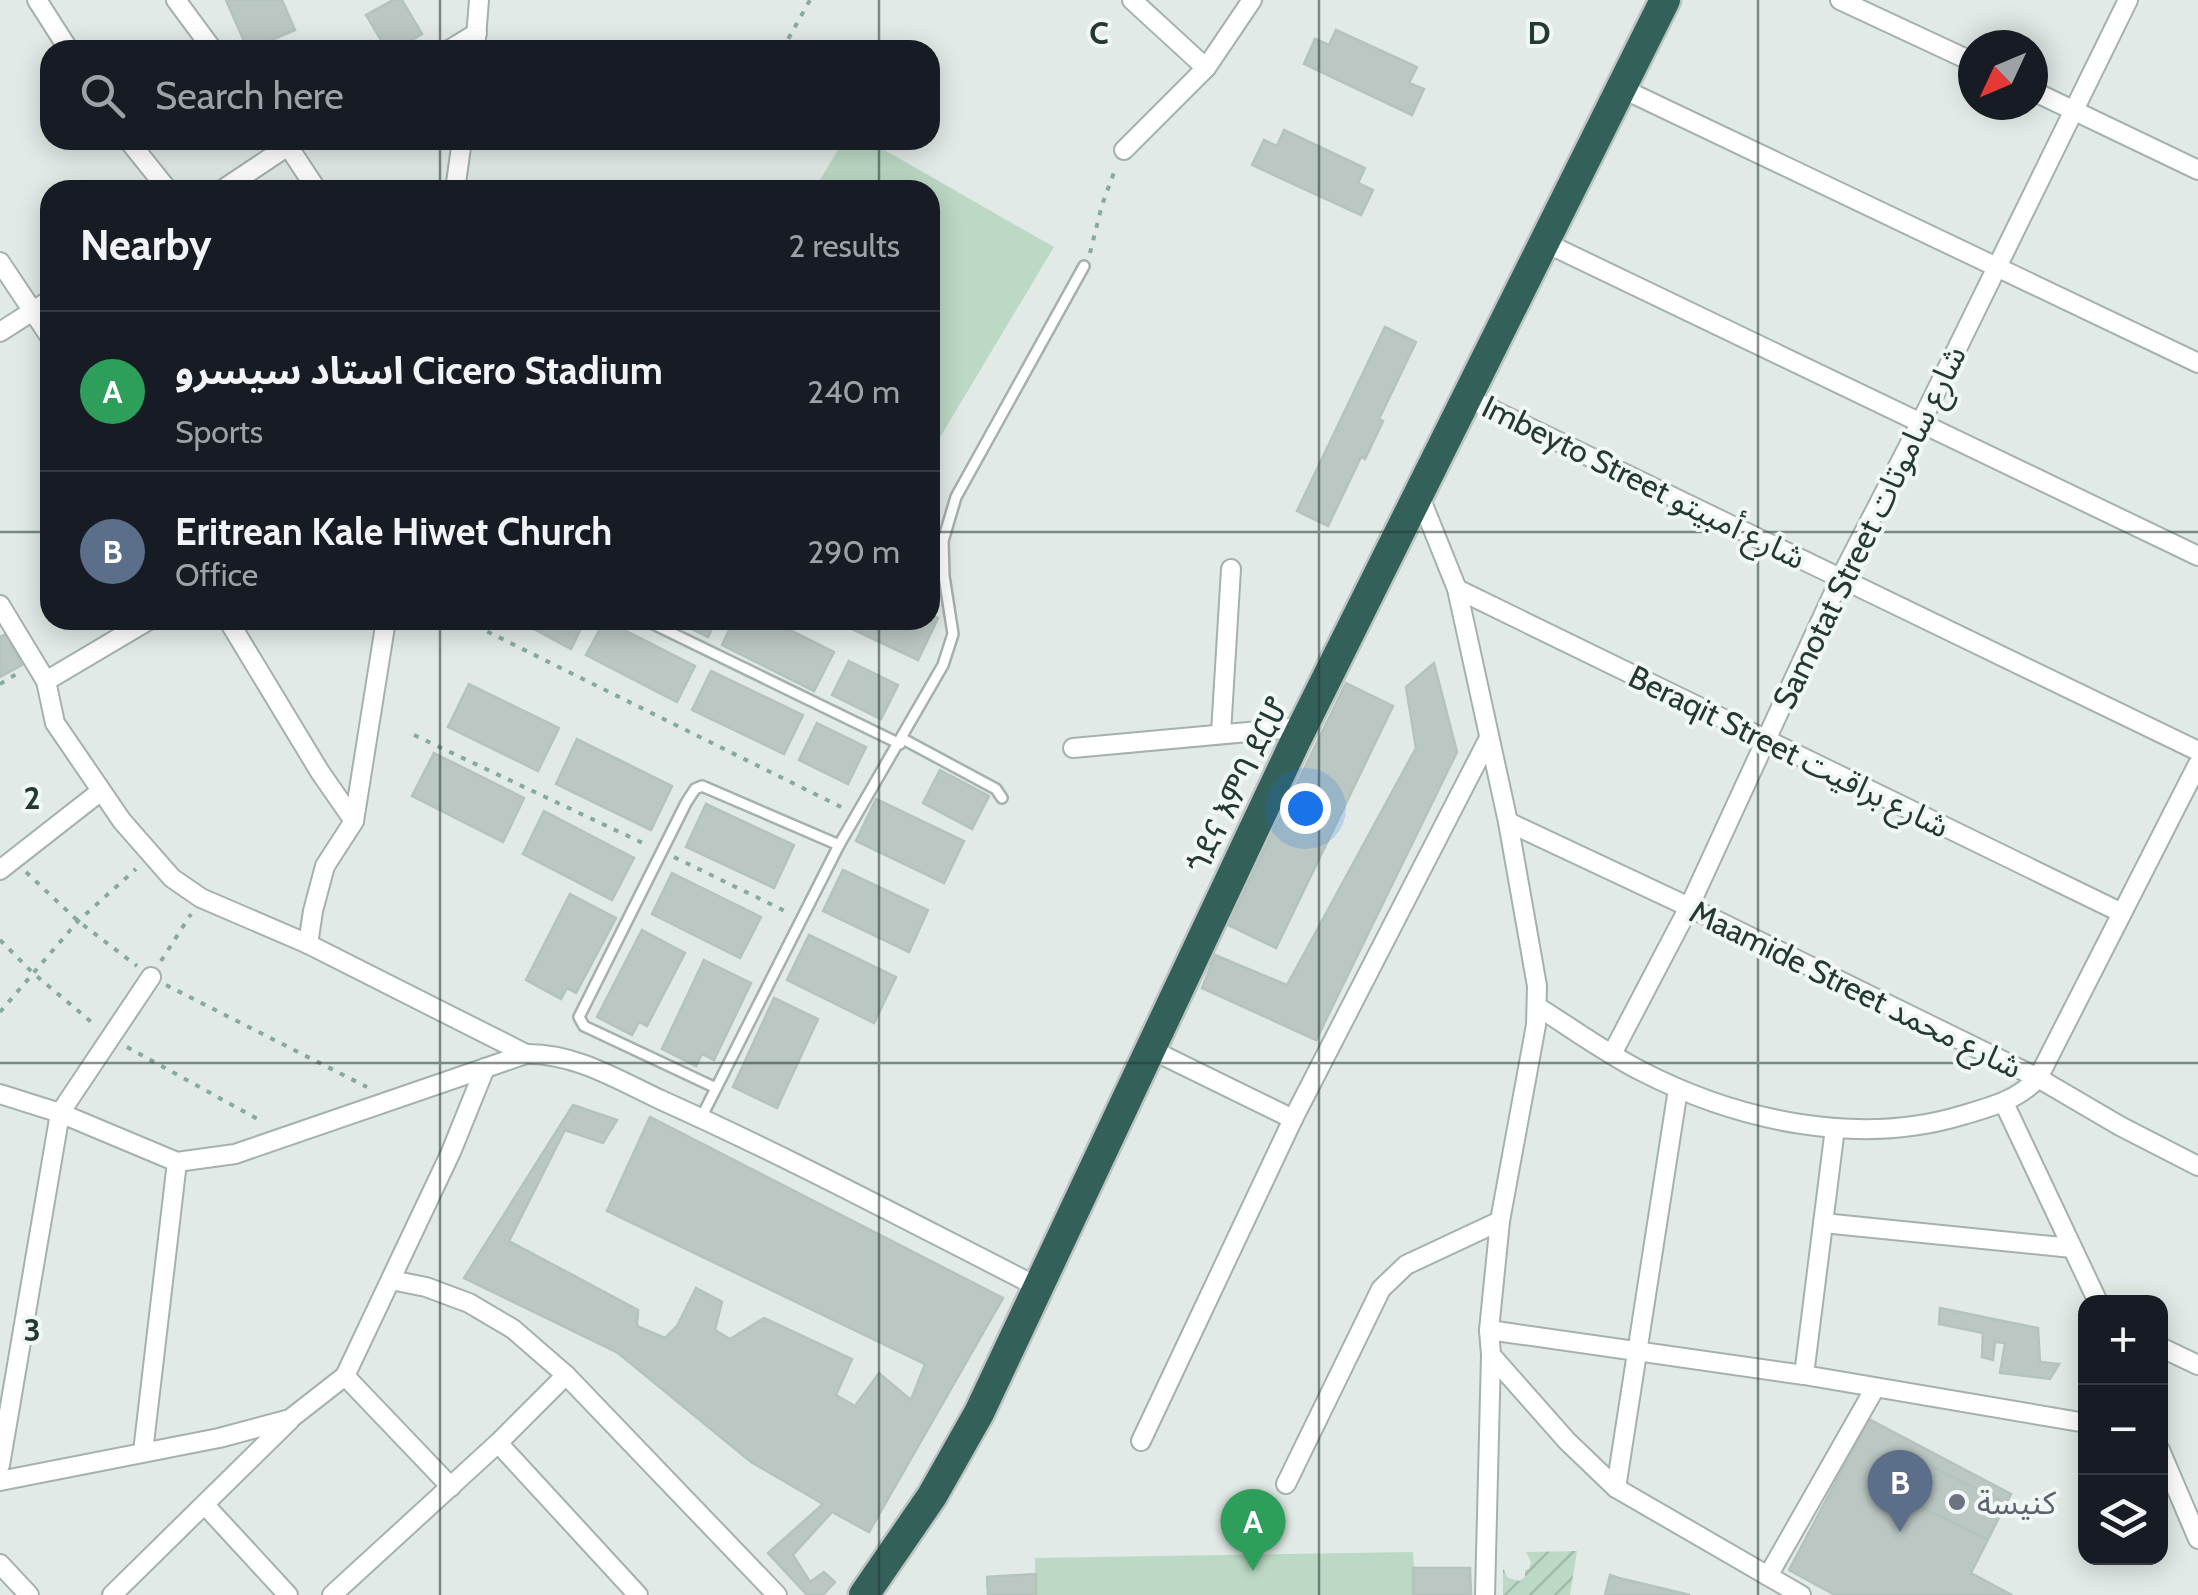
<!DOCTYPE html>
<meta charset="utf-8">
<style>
body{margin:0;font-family:Cabin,"Noto Sans Arabic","Noto Sans Ethiopic",sans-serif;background:#20242c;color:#f1f3f6}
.controls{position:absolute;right:30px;bottom:30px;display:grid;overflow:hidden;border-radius:20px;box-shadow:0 5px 25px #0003}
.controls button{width:90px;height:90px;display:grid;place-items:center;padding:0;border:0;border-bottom:2px solid #363941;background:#171b24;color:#f1f3f6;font:50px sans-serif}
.compass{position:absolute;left:1958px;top:30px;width:90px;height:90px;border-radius:50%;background:#171b24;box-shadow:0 5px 25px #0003;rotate:226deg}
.you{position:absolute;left:1305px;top:808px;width:35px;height:35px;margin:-25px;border:8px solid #fff;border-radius:50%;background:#1a73e8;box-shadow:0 0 0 15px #1a73e833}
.badge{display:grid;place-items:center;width:65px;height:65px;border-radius:50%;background:#7c3aed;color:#fff;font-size:32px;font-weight:700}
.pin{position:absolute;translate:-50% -82px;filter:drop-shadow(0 2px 5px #0008)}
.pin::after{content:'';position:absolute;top:52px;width:35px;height:30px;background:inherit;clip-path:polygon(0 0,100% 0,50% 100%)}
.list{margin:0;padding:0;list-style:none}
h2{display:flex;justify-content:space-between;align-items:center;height:130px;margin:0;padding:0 40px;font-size:42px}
h2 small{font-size:32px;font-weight:400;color:#9ea1a6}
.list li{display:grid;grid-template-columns:65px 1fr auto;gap:30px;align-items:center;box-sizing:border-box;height:160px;padding:0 40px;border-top:2px solid #363941}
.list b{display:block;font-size:38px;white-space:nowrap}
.list p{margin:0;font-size:32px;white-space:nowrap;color:#9ea1a6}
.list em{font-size:32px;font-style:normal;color:#9ea1a6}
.icon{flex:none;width:55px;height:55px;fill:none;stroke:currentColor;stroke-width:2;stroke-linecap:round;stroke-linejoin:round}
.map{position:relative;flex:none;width:2198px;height:1595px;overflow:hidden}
.search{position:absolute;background:#171b24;box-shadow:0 5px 25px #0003;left:40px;top:40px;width:900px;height:110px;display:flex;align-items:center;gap:25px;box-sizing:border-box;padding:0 35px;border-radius:30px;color:#9ea1a6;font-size:38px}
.panel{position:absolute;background:#171b24;box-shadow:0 5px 25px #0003;left:40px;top:180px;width:900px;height:450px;border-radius:30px}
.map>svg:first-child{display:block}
.grass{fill:#bcd9c5}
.garden{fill:url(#garden-furrows)}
.building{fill:#bac7c2;stroke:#b4c3bd;stroke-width:2.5}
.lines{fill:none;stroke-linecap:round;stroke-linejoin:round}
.lane-casing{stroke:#a5b1ad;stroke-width:14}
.street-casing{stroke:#a5b1ad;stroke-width:22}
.highway-casing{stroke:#bdc4c2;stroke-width:35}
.path{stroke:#85aa9f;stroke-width:4;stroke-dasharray:5 8;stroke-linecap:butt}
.lane{stroke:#fff;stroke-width:9}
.street{stroke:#fff;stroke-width:18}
.highway{stroke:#336159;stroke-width:30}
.grid{fill:none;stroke:#243933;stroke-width:2.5;stroke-opacity:0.55}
.worship-dot{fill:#6b7280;stroke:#f1f7f4;stroke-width:4}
.labels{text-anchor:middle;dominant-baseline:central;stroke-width:8;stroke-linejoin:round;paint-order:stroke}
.street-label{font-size:32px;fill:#243933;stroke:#f1f7f4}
.worship-label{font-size:32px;fill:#5b616d;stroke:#f1f7f4;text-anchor:start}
.grid-label{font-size:32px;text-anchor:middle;font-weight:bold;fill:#243933;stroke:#f1f7f4;stroke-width:8;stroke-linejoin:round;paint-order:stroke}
</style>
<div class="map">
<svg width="2198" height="1595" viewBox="0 0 2198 1595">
<defs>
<pattern id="garden-furrows" width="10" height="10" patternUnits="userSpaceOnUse" patternTransform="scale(2.5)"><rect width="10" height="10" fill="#bcd9c5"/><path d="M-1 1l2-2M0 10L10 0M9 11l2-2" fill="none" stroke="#a1bbaa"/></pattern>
</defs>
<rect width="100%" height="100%" fill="#e1eae6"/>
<g class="grass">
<polygon points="844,140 867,140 1054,247 930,454 930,190 814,190"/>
<polygon points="1413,1552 1414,1568 1470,1568 1471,1595 988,1595 987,1577 1035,1574 1035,1558"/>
</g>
<polygon class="garden" points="1577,1551 1570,1595 1503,1595 1503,1568 1508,1578 1520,1581 1525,1577 1525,1570 1529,1569 1531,1562 1526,1552"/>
<g class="building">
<polygon points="226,0 282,0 295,30 248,50"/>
<polygon points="393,0 402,0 422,34 395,50 387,50 366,15"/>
<polygon points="1336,30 1417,67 1409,83 1424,89 1412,115 1304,64 1315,39 1329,45"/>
<polygon points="1284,130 1365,168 1358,183 1373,190 1361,215 1252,165 1264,140 1277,146"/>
<polygon points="1385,327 1416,342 1379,419 1383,421 1365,459 1361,457 1328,526 1297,511"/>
<polygon points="930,614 938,618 918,660 833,620 930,620"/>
<polygon points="517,620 585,620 571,649"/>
<polygon points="605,620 695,666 677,702 586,655"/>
<polygon points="674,620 716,620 708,637"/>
<polygon points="734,620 770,620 834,652 814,691 722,645"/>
<polygon points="6,634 22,665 0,677 0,637"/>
<polygon points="849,661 898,685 881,719 832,695"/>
<polygon points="1434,663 1457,752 1316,1040 1202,988 1215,955 1287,985 1416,748 1406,687"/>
<polygon points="711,671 803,715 784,754 692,710"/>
<polygon points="1346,683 1393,706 1276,948 1228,925"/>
<polygon points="469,684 559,728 538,771 448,727"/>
<polygon points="817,723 866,747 848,784 799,760"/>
<polygon points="577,739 672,786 651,830 556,784"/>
<polygon points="434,753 524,798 503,842 412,796"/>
<polygon points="940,770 989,796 972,829 923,803"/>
<polygon points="876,799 964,841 944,883 856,841"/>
<polygon points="706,804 794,845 774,888 686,847"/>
<polygon points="544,811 634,858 612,900 523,854"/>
<polygon points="843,870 928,910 909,952 823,911"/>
<polygon points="672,873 761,917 740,958 652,914"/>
<polygon points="570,894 616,918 576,993 567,988 561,999 526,980"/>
<polygon points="642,930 685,953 647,1026 639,1022 632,1035 597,1017"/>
<polygon points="809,935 896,977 874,1023 787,980"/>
<polygon points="704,960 751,983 714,1060 702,1054 696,1066 662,1049"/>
<polygon points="774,998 818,1019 777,1108 733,1087"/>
<polygon points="573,1105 617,1120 603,1143 565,1130 509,1241 638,1310 637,1326 665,1338 677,1326 696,1288 722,1302 715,1330 730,1339 764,1318 852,1359 836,1395 855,1406 879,1373 911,1400 925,1364 607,1211 650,1117 1003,1298 869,1532 832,1512 793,1555 810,1582 824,1572 835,1582 823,1595 807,1595 768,1553 823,1504 751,1462 618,1353 464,1278"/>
<polygon points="1940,1308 2038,1328 2040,1362 2059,1364 2050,1379 2000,1373 2005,1343 1995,1342 1993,1360 1982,1357 1983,1333 1939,1324"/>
<polygon points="1869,1419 2011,1494 1971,1573 2012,1595 1835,1595 1789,1570"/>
<polygon points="1926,1464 2005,1503 1987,1539 1908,1501"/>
<polygon points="1413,1568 1470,1568 1471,1595 1413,1595"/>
<polygon points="1036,1574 1036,1595 988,1595 987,1577"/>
<polygon points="1610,1575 1619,1578 1690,1595 1605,1595"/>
</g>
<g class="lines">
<defs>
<g id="lane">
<polyline points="645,620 900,744"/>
<polyline points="903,739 996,789 1002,798"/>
<polyline points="716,1088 584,1026 579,1017 686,803 695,789 702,786 839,845"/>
<polyline points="701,1118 839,845 943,665 953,634 944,576 943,541 956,497 1084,266"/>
</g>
<g id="street">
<polyline points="37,0 69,50"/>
<polyline points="176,0 213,50"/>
<polyline points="1132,0 1206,68"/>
<polyline points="1840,0 1973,62"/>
<polyline points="449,50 477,33"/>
<polyline points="475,50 479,0"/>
<polyline points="1621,88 2198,363"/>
<polyline points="2033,91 2198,170"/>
<polyline points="128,140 168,190"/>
<polyline points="284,140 317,190"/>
<polyline points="1124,150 1206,68 1252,0"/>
<polyline points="222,190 297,140"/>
<polyline points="455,190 462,140"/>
<polyline points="1546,243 2198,556"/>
<polyline points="0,262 50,337"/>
<polyline points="0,332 50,300"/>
<polyline points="1468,398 2198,751"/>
<polyline points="1418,492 1457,589 1508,822 1537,986 1536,1025 1500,1221 1489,1330 1491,1355 1567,1441 1616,1488 1801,1595"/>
<polyline points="1457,589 2122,913"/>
<path d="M 0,605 L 46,681 L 55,723 L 122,821 L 172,878 L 201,898 L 308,944 L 526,1054 C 575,1053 618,1080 661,1100 C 788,1157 912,1223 1036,1286"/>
<polyline points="228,620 320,772 354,821"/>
<polyline points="46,681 149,620"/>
<polyline points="1221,733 1231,569"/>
<polyline points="1073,748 1303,727"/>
<polyline points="1508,822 1689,907 2038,1078 2120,1126 2198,1166"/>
<polyline points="0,870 101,791"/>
<polyline points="308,944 313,911 325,866 354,821 386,620"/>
<path d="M 1538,1007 C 1573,1029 1607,1054 1643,1072 C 1739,1121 1859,1147 1963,1115 C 1991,1107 2018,1100 2038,1078 L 2198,764"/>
<polyline points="1150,1049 1293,1119"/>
<polyline points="1612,1054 1689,907 1841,577 1921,422 2128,0"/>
<polyline points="0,1094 60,1113 177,1162 235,1154 526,1054"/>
<polyline points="2004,1103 2098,1302"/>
<polyline points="1823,1223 2072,1248"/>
<polyline points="391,1280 426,1287 469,1303 513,1329 566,1375 777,1595"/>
<polyline points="1489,1330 1804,1375 2086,1423"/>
<polyline points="2160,1347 2198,1365"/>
<polyline points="1804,1375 1835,1128"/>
<polyline points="345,1376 451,1487"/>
<polyline points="1141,1441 1293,1119 1489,738"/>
<polyline points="498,1443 638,1595"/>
<polyline points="2160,1450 2198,1539"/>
<polyline points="143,1452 177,1162"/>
<polyline points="0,1465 60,1113 151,977"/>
<polyline points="0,1481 219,1438 290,1419 345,1376 451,1152 485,1068"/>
<polyline points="1286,1484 1381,1289 1406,1265 1500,1221"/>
<polyline points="1616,1488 1678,1089"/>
<polyline points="205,1505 288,1595"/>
<polyline points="0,1564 29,1595"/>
<polyline points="1768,1576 1875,1388"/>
<polyline points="112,1595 290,1420"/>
<polyline points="332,1595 498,1443 566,1375"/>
<polyline points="1485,1595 1491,1355"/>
</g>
<polyline id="highway" points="864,1595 932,1496 979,1413 1295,742 1665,0"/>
</defs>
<use href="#lane" class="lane-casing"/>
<use href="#street" class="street-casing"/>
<use href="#highway" class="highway-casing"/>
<g class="path">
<polyline points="782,50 810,0"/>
<polyline points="1090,253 1102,205 1116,167"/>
<polyline points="464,620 843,808"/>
<polyline points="0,684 18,673"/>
<polyline points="414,735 647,845"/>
<polyline points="674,857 787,912"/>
<polyline points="26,872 78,921 137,966"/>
<polyline points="0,940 33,973 95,1025"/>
<polyline points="161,961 191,914"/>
<polyline points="166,985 367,1087"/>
<polyline points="0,1012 78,921 136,869"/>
<polyline points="127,1047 263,1122"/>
</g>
<use href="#lane" class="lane"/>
<use href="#street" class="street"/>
<use href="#highway" class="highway"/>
</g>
<path class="grid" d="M 440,0 L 440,50M 879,0 L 879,50M 1319,0 L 1319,1595M 1758,0 L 1758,1595M 440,140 L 440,190M 879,140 L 879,190M 0,532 L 50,532M 930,532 L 2198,532M 440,620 L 440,1595M 879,620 L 879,1595M 0,1063 L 2198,1063"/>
<circle class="worship-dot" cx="1957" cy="1502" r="10"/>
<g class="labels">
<g class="street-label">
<text transform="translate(1644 482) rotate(26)">Imbeyto Street شارع أمبيتو</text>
<text transform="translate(1869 527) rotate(-64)">Samotat Street شارع ساموتات</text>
<text transform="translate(1789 751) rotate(26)">Beraqit Street شارع براقيت</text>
<text transform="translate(1237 785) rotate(-64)">ጎደና እምባ ደርሆ</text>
<text transform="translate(1856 989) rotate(26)">Maamide Street شارع محمد</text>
</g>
<g class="worship-label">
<text x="1977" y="1502">كنيسة</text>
</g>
</g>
<g class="grid-label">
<text x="1099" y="44">C</text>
<text x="1539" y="44">D</text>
<text x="32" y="809">2</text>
<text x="32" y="1341">3</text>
</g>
</svg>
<div class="controls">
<button>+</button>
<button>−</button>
<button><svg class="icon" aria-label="layers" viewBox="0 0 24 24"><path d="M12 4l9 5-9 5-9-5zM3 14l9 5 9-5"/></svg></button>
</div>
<svg class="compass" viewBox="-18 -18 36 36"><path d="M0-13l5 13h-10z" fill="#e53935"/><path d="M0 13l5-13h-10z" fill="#9ea1a6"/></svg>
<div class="you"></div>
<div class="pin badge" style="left:1253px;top:1571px;background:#2e9e5b">A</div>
<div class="pin badge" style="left:1900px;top:1532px;background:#5c6f8a">B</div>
<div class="search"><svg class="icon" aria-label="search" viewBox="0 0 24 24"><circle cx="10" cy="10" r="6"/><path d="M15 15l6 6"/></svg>Search here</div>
<section class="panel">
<h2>Nearby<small>2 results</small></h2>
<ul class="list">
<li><span class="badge" style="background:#2e9e5b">A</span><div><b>استاد سيسرو Cicero Stadium</b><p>Sports</p></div><em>240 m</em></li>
<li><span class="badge" style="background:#5c6f8a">B</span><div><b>Eritrean Kale Hiwet Church</b><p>Office</p></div><em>290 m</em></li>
</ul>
</section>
</div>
